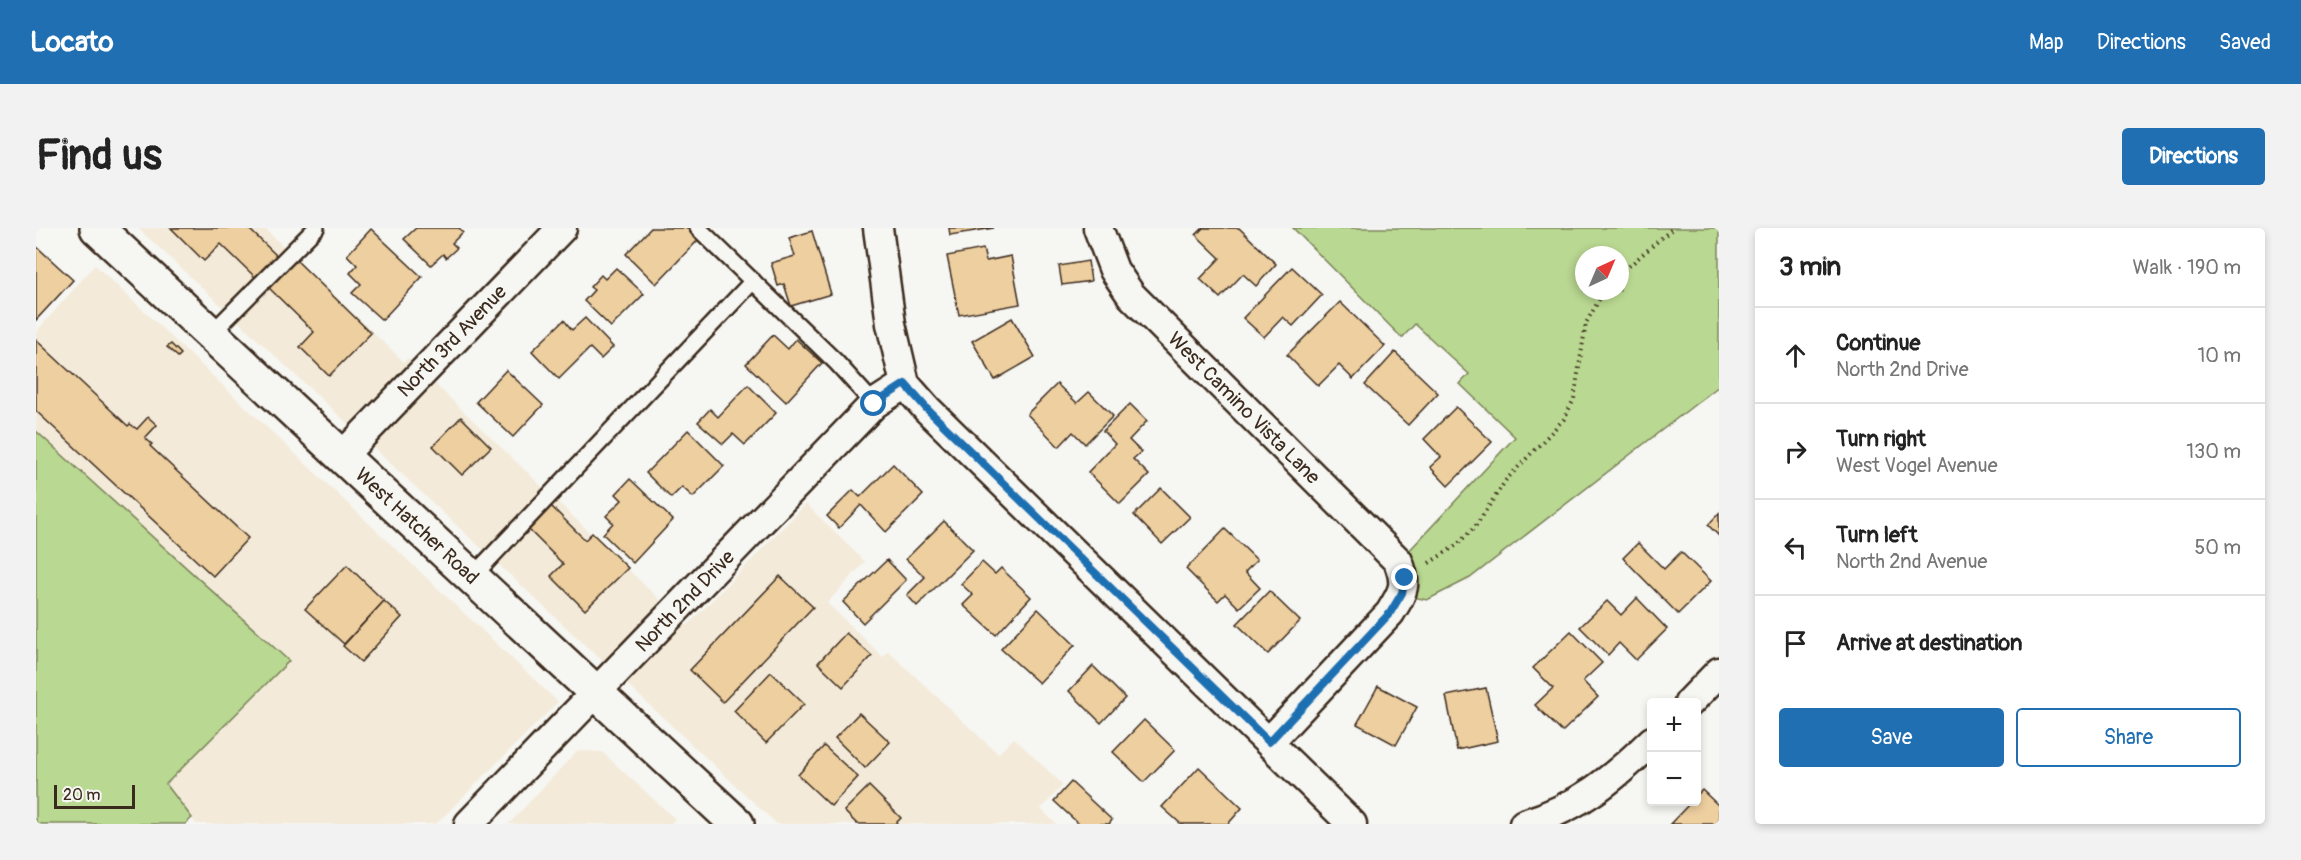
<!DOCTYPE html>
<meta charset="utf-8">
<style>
body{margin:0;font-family:Pangolin,sans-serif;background:#f2f2f2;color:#222}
.controls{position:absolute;right:18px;bottom:18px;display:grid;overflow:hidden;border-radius:6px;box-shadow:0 3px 9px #0003}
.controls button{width:54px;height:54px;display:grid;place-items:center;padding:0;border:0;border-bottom:2px solid #e0e0e0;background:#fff;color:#222;font:30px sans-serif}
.compass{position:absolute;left:1539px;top:18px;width:54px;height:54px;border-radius:50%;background:#fff;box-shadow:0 3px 9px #0003;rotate:44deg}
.scale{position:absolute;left:18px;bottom:15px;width:81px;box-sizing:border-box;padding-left:6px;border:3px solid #3b2a1e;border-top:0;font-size:16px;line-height:21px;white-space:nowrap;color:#3b2a1e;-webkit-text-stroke:4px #f6f6f2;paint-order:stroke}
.stop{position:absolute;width:18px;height:18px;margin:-14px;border:4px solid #1f6fb2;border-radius:50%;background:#fff}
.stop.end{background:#1f6fb2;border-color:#fff;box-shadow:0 2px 6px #0008}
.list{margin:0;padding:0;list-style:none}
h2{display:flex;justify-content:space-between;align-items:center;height:78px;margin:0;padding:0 24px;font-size:26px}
h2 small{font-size:20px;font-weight:400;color:#767676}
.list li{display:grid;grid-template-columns:39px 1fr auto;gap:18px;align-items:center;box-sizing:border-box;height:96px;padding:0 24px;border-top:2px solid #e0e0e0}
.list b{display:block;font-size:22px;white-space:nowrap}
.list p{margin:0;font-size:20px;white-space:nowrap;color:#767676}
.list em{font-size:20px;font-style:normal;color:#767676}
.actions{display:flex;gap:12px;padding:18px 24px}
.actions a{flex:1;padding:14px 0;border:2px solid #1f6fb2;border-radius:6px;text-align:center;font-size:21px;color:#1f6fb2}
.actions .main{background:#1f6fb2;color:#fff}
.icon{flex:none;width:33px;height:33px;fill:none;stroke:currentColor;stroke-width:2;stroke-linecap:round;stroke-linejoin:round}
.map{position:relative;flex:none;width:1683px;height:596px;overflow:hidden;border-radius:6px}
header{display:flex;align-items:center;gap:36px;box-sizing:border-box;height:84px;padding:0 30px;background:#1f6fb2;color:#fff}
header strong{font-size:28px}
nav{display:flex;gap:33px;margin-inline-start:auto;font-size:21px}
.intro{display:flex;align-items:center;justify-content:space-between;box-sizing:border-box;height:144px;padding:0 36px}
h1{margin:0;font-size:42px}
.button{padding:15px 27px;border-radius:6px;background:#1f6fb2;color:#fff;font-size:21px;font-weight:700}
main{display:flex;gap:36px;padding:0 36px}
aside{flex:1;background:#fff;border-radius:6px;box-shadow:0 3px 9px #0003}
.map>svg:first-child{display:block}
.built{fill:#f3ead9}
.green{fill:#b9d891;stroke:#7a8158;stroke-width:1.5;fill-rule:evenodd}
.building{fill:#edcfa0;stroke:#3b2a1e;stroke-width:1.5}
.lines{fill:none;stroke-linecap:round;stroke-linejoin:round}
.service-casing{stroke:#3b2a1e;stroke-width:20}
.minor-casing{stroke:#3b2a1e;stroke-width:33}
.tertiary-casing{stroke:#3b2a1e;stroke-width:38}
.path{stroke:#3b2a1e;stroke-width:4;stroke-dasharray:1.5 4.5;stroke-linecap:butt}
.service{stroke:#f6f6f2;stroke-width:15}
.minor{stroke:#f6f6f2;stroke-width:28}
.tertiary{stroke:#f6f6f2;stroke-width:33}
.route{stroke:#1f6fb2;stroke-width:8}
.labels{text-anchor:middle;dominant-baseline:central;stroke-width:4.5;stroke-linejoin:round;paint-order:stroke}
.street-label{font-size:20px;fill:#3b2a1e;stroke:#f6f6f2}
</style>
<header>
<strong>Locato</strong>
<nav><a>Map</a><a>Directions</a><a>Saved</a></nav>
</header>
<div class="intro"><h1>Find us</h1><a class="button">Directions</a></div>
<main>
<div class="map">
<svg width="1683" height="596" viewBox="0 0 1683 596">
<rect width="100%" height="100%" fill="#f6f6f2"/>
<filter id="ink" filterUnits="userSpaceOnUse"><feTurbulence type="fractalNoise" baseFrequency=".0167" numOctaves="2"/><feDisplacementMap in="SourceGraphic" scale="12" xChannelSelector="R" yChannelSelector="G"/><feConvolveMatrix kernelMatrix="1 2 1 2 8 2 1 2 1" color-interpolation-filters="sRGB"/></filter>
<g filter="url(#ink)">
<g class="built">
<polygon points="102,0 228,0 368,134 372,130 651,398 770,276 829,334 791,375 847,429 852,423 962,526 978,510 1027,557 1005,581 1020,596 741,596"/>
<polygon points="59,37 522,474 400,596 160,596 130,557 253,432 0,203 0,104"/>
<polygon points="541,523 566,524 639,591 634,596 473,596"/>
</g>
<g class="green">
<path d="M 1257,0 L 1683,0 L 1683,158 L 1434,350 L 1391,372 L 1377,369 L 1371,325 L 1479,209 L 1424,156 L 1433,146 L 1379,96 L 1366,110 ZM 1548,27 L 1584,27 L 1584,63 L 1548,63 Z"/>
<polygon points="0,203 253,433 130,556 156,590 149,596 0,596"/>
</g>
<g class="building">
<polygon points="135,0 212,0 241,28 220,50 185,16 168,33"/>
<polygon points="380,0 423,0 427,4 416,15 421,20 410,30 407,26 395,37 368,11"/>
<polygon points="615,0 656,0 665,9 620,56 590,26"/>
<polygon points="913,0 958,0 914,7"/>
<polygon points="1167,0 1203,0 1240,36 1220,58 1207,46 1184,70 1164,51 1184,30 1160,7"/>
<polygon points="335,1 386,49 346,92 316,65 325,56 314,45 321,37 311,27"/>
<polygon points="776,3 795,66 755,78 748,56 742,58 735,35 759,28 753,10"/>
<polygon points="0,18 37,52 0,92"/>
<polygon points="947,21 950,33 975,28 984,76 923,87 911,28"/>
<polygon points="258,30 335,105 293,148 264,119 278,104 231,58"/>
<polygon points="1052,33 1055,53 1026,57 1023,38"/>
<polygon points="1256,39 1286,67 1257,98 1247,89 1228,109 1207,90"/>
<polygon points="580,40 608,66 575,99 548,73 558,62 554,59 565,47 569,51"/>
<polygon points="1304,74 1349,118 1317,151 1303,137 1282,158 1251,127"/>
<polygon points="549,90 577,119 565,131 554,120 523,151 496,123 528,92 536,102"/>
<polygon points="976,90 999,129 959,152 936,113"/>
<polygon points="737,107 752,121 760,111 786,135 750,174 710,136"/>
<polygon points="0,112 92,198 94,196 101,201 112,189 121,197 109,210 116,216 114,218 212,310 177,348 0,183"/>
<polygon points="135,116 145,126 142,129 131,119"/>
<polygon points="1359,124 1402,165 1372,197 1329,157"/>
<polygon points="470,142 507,177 477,209 440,174"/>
<polygon points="1021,156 1041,175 1053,164 1077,188 1049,216 1037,204 1023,219 991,186"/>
<polygon points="712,157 740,185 709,217 697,206 687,216 662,194 674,181 682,189"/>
<polygon points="1094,176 1111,193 1093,212 1105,224 1097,231 1113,247 1084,276 1052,244 1079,216 1067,203"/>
<polygon points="1420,179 1456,214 1412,258 1394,239 1405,229 1388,211"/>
<polygon points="425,189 455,219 426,247 397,218"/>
<polygon points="652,202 688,238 657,269 646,259 635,270 610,245"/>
<polygon points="857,236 887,267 850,304 825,277 803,300 791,288 817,262 824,269"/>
<polygon points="594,251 637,292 597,335 567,306 577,295 570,288 586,272 580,266"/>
<polygon points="1125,260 1154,289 1126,316 1098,287"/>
<polygon points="510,273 549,312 556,305 592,340 549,382 515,348 527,336 487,296"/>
<polygon points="1683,285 1683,308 1672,297"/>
<polygon points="908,293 937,322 881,378 871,367 889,349 870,331"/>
<polygon points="1189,301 1221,332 1209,344 1224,360 1203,380 1189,366 1182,373 1150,341"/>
<polygon points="1602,315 1628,341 1645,324 1675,353 1642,386 1587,330"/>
<polygon points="851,332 870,352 827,395 807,374"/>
<polygon points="946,334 959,346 965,340 995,369 960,407 927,377 937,367 925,356"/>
<polygon points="311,337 348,373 308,416 269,381"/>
<polygon points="744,348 777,379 687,474 654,442"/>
<polygon points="1233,363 1264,393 1232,426 1201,396"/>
<polygon points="1601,370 1631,401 1600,432 1583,415 1572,427 1544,399 1571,373 1585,387"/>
<polygon points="348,373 366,389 325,434 307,418"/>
<polygon points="1002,381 1039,417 1003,455 965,421"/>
<polygon points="1535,403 1566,435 1547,453 1562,469 1526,504 1499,477 1517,460 1497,440"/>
<polygon points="810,405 836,428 807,459 782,435"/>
<polygon points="1057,438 1089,470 1065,495 1033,463"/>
<polygon points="735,444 768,476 730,515 698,483"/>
<polygon points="1342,458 1381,479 1360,517 1321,496"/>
<polygon points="1450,460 1462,513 1421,522 1410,468"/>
<polygon points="823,485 854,514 829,540 799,510"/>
<polygon points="1108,492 1139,522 1108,554 1077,524"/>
<polygon points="788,518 822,549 795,578 762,547"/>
<polygon points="1163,539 1206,580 1192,596 1145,596 1126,579"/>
<polygon points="1035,554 1076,592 1073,596 1043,596 1018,573"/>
<polygon points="833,558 865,590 859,596 821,596 808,583"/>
<polygon points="1666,562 1683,578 1683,596 1634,596 1655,574 1660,574 1660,568"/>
</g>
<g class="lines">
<defs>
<g id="service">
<polyline points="662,0 800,134 838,176"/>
<polyline points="175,106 280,0"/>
<polyline points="436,349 717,53"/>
</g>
<g id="minor">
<polyline points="842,0 855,96 869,156 891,181 1316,596"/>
<path d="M 1062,0 L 1078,42 L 1095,67 L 1362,333 C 1372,357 1367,364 1354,385 L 1233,514"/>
<polyline points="306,228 526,0"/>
<polyline points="1653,475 1683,444"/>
<polyline points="433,596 838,176 869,156"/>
<path d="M 1488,596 C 1543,579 1576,552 1616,513"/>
</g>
<polyline id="tertiary" points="61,0 701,596"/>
</defs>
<use href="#service" class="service-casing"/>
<use href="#minor" class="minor-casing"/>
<use href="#tertiary" class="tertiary-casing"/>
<g class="path">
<polyline points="1584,46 1637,0"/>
<polyline points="1393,335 1421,317 1439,299 1470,252 1528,191 1538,171 1550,95 1568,63"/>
</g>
<use href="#service" class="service"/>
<use href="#minor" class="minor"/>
<use href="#tertiary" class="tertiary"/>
</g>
</g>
<g class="lines" filter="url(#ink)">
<polyline class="route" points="838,176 869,156 891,181 1233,514 1354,385 1366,365 1369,350"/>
</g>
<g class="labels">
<g class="street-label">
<text transform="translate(416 113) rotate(-46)">North 3rd Avenue</text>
<text transform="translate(1208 180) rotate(45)">West Camino Vista Lane</text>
<text transform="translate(381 298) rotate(43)">West Hatcher Road</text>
<text transform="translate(649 373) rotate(-46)">North 2nd Drive</text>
</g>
</g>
</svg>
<div class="controls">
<button>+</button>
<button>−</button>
</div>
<svg class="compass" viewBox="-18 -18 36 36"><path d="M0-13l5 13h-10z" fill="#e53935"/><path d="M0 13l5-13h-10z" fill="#767676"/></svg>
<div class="scale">20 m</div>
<div class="stop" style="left:838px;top:176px"></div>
<div class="stop end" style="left:1369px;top:350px"></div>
</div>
<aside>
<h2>3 min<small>Walk · 190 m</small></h2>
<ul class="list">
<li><svg class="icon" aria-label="ahead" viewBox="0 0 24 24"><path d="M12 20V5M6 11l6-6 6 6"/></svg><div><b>Continue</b><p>North 2nd Drive</p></div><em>10 m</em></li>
<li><svg class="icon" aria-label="right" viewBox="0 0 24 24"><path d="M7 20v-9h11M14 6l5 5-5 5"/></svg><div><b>Turn right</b><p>West Vogel Avenue</p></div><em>130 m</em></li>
<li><svg class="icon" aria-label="left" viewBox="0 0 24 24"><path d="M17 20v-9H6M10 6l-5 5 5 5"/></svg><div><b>Turn left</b><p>North 2nd Avenue</p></div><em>50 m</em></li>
<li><svg class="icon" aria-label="arrive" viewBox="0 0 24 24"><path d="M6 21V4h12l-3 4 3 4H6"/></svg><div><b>Arrive at destination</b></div></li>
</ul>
<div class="actions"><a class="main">Save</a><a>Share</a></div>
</aside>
</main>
